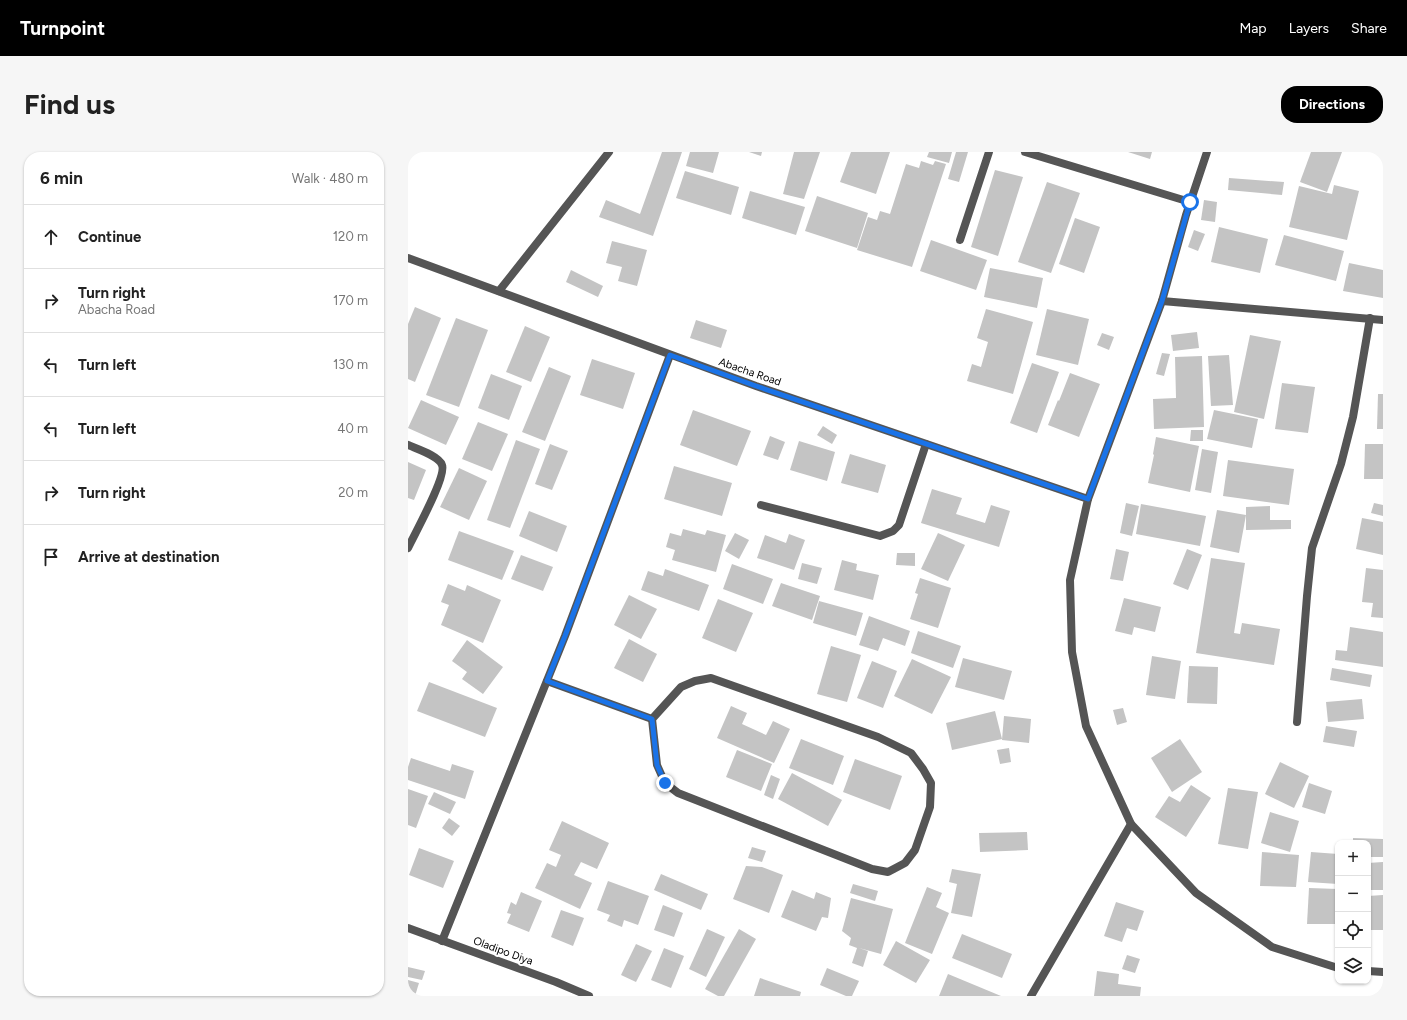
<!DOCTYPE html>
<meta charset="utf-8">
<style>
body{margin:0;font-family:Figtree,sans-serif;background:#f6f6f6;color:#222}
.controls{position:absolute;right:12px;bottom:12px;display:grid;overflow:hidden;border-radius:8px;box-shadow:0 1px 3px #0004}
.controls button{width:36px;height:36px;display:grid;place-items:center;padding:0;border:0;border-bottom:1px solid #e0e0e0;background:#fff;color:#222;font:20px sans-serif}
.stop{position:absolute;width:12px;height:12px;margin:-9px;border:3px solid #1a73e8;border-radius:50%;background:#fff}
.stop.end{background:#1a73e8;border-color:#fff;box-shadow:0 1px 4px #0008}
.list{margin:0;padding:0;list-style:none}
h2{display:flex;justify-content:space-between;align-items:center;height:52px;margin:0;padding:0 16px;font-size:17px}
h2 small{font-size:13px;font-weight:400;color:#767676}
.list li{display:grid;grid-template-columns:26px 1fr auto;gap:12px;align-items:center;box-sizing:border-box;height:64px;padding:0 16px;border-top:1px solid #e0e0e0}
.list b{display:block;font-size:15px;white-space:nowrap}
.list p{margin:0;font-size:13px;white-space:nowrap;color:#767676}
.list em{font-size:13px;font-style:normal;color:#767676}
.icon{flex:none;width:22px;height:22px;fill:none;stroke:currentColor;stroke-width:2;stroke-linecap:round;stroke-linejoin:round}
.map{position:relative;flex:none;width:975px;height:844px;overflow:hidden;border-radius:16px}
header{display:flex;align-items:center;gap:24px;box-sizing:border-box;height:56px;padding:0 20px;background:#000;color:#fff}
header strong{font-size:19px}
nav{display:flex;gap:22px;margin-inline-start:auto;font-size:14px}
.intro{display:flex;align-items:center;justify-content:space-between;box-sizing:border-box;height:96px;padding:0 24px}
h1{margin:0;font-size:28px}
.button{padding:10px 18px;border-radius:16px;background:#000;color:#fff;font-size:14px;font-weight:700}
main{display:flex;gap:24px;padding:0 24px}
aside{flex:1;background:#fff;border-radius:16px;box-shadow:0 1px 3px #0004}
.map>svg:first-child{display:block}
.building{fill:#c4c4c4}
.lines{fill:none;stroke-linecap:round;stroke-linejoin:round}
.service{stroke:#555;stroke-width:8}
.minor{stroke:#555;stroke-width:8}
.tertiary{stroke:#555;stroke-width:8}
.route{stroke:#1a73e8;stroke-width:5}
.labels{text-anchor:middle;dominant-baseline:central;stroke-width:4;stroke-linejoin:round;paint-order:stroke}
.street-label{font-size:11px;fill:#000;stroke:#fff}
</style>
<header>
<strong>Turnpoint</strong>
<nav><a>Map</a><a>Layers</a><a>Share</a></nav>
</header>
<div class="intro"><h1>Find us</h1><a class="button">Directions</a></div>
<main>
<aside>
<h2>6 min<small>Walk · 480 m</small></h2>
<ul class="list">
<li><svg class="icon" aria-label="ahead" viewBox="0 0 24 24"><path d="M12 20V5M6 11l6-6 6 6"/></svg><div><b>Continue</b></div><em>120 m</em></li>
<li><svg class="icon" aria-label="right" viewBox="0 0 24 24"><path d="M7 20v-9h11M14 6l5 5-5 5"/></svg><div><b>Turn right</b><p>Abacha Road</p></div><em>170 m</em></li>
<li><svg class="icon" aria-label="left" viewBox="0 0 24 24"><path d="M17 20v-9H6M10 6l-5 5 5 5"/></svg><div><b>Turn left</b></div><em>130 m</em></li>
<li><svg class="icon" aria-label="left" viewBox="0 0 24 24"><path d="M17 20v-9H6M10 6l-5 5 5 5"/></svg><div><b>Turn left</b></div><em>40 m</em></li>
<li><svg class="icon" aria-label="right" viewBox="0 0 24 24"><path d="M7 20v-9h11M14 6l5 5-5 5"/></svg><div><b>Turn right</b></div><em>20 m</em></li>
<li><svg class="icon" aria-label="arrive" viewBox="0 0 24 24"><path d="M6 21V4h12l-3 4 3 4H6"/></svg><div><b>Arrive at destination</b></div></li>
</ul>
</aside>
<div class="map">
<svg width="975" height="844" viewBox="0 0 975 844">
<rect width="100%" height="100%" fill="#fff"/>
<g class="building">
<polygon points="254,0 274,0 245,84 191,65 198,48 232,62"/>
<polygon points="282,0 311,0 305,21 278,14"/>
<polygon points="341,0 354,0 353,4"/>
<polygon points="386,0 412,0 396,47 375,42"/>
<polygon points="443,0 482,0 468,42 432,30"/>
<polygon points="521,0 544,0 541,11 519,5"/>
<polygon points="548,0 560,0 551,30 540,27"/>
<polygon points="720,0 744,0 742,7"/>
<polygon points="903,0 934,0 919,40 892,30"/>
<polygon points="513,9 525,13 527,9 538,12 504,115 449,98 460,65 469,68 472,59 482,62 498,12 511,16"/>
<polygon points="587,18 615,25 590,104 563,95"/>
<polygon points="277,19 331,35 323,63 268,46"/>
<polygon points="821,26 876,30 874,43 820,38"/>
<polygon points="639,30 672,41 643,121 610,110"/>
<polygon points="926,33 951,39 939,88 881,75 891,34 924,42"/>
<polygon points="342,39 397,55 388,83 334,66"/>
<polygon points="409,44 460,61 449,96 397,79"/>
<polygon points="796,48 809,50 807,70 793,68"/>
<polygon points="667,66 692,75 676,121 651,112"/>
<polygon points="811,75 860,87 852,121 803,110"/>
<polygon points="786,78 797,82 790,99 780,95"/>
<polygon points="876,83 936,99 928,129 867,113"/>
<polygon points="523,88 579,108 568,138 512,119"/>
<polygon points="204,89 239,98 229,134 210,129 214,115 198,111"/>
<polygon points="941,111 975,118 975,146 935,139"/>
<polygon points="582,116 635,126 629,156 576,145"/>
<polygon points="163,118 195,134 190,145 158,130"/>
<polygon points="7,155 33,166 7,230 0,227 0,172"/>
<polygon points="578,157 625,170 605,242 559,229 564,212 573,215 580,190 569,186"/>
<polygon points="639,157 681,167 670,213 628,203"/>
<polygon points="48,166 80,178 51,255 18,243"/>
<polygon points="288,168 319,178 313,196 282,186"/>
<polygon points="117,174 142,185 123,230 98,220"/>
<polygon points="789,180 791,196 765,199 763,183"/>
<polygon points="694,181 706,185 701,198 689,193"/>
<polygon points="842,183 873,189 856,267 826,260"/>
<polygon points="754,201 762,202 756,224 748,222"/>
<polygon points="821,203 825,253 803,254 800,204"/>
<polygon points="794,204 796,275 746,277 745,247 768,246 767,205"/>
<polygon points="184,207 227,221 215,257 172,243"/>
<polygon points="624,211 651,220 629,281 602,271"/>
<polygon points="141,215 163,224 137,289 114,280"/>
<polygon points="662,221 692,232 671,285 640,273 650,248 651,249"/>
<polygon points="83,222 114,234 101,268 70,256"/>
<polygon points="874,231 907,235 900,281 867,277"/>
<polygon points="970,242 975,242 975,277 969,277"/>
<polygon points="13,248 51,265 38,293 0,276"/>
<polygon points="285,258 343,279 329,314 272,293"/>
<polygon points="806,258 850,267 844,296 799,287"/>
<polygon points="70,270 100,282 84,319 54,307"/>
<polygon points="415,274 429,283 424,292 409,283"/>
<polygon points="783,278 795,278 795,289 782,289"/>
<polygon points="362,284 377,290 370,308 355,303"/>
<polygon points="748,285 791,294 782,340 740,331 746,303 745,302"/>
<polygon points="108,288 132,297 102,376 79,368"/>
<polygon points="391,289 427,300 419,329 382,318"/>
<polygon points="142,292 160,299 144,338 127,332"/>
<polygon points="957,292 975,292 975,327 956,327"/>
<polygon points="794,297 810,300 803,341 787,338"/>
<polygon points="442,302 478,313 470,341 433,331"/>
<polygon points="820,308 886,317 881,353 815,344"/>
<polygon points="0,310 18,318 6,348 0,346"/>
<polygon points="266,314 324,331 314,364 256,347"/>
<polygon points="51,316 79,329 61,368 32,355"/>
<polygon points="524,337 554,346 548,362 577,371 583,353 602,359 591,395 513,371"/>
<polygon points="718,351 731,354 724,384 712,381"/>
<polygon points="966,351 975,353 975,364 963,361"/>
<polygon points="733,352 798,364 792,394 728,382"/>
<polygon points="862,354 862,368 883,368 883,377 838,378 838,355"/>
<polygon points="809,358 838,363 831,401 802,395"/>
<polygon points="121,359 159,374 149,400 111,384"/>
<polygon points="954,366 975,370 975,403 948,397"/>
<polygon points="275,377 297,383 299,378 318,383 308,420 264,408 267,398 258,395 262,381 273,384"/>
<polygon points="51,379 106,399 94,428 40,408"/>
<polygon points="327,381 341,388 331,407 317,399"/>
<polygon points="530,381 557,393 540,429 513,417"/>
<polygon points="381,382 397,388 386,418 349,406 357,383 378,391"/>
<polygon points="708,397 721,400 715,429 702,427"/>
<polygon points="779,397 794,403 780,438 765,432"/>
<polygon points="489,401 507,401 507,414 488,413"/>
<polygon points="113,403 145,415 135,439 103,427"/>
<polygon points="803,406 837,411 826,481 832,482 834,471 872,477 866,513 788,501"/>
<polygon points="434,408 449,412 448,418 471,423 465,448 426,438"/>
<polygon points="394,411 414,416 409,432 390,427"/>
<polygon points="324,412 365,427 355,452 315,437"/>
<polygon points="958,416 975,418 975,466 963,465 965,451 954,450"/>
<polygon points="257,417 301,433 291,459 233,438 240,419 255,424"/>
<polygon points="512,426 543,436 530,476 502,467 510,442 507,441"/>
<polygon points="373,431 412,444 404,468 364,454"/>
<polygon points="40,432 57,439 59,433 93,448 75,491 33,473 41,453 33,450"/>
<polygon points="221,443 249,457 233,487 206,473"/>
<polygon points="716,446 753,455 747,480 726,475 724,483 707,479"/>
<polygon points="310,447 345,461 328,500 294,486"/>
<polygon points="411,449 455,461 448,484 405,471"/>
<polygon points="461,464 502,479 497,494 475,486 470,499 451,493"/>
<polygon points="942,475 975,480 975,515 927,508 928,498 939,499"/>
<polygon points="510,479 553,494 545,516 503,501"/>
<polygon points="221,487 249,502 235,530 206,516"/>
<polygon points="59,488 95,515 75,542 54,527 59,520 44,509"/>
<polygon points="423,494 453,503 439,550 409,542"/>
<polygon points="744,504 773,509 767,547 738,543"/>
<polygon points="555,506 604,519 596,548 547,535"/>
<polygon points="504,507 543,525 524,562 486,544"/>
<polygon points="464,509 489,519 475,556 449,546"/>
<polygon points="781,514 810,515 809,552 779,551"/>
<polygon points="924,516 964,523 962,535 922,528"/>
<polygon points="21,530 89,556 77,585 9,559"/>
<polygon points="954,547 956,567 920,570 918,550"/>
<polygon points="323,554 339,561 334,572 358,583 365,569 382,577 366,611 309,586"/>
<polygon points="715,556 719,570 709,573 705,558"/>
<polygon points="587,559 594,587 544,598 538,571"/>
<polygon points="596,564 623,567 621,591 594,588"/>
<polygon points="918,574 949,579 946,595 915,590"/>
<polygon points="393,587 436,604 425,633 381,616"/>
<polygon points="772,587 794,620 764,640 743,606"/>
<polygon points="601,596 603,610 592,612 589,598"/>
<polygon points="329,598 364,612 353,639 318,625"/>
<polygon points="3,606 42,619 44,612 66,619 57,647 0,628 0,615"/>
<polygon points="447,607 494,624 482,658 435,640"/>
<polygon points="872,610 901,624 886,656 857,642"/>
<polygon points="384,621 434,648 420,674 370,647"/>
<polygon points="363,623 372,627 365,647 356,643"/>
<polygon points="901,631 924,639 917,662 894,655"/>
<polygon points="783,633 803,646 778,685 747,665 761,644 772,650"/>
<polygon points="820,636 850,640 840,697 810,692"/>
<polygon points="0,637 20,644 8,676 0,673"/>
<polygon points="26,640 48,650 42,662 20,652"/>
<polygon points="862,660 891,669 882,700 853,691"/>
<polygon points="41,666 52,674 44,684 34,676"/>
<polygon points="154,669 201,691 189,717 173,710 166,723 184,731 172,757 127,736 139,711 148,715 153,703 141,698"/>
<polygon points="619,680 620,698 572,700 571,681"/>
<polygon points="945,686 975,687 975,705 960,705 960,691 945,691"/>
<polygon points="344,695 358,699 354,710 340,706"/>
<polygon points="11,696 46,709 35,736 1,723"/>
<polygon points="854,700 891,703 888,735 852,734"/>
<polygon points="903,700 930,702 930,732 900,730"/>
<polygon points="975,710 975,738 960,738 960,711"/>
<polygon points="338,714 354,715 375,723 361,761 325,747"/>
<polygon points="544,717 573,722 564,765 543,761 549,732 541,730"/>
<polygon points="253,722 300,742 293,758 246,738"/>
<polygon points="200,729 241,744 230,773 216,768 214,775 199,769 202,763 189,758"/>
<polygon points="445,732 470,739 467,749 442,741"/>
<polygon points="519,735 534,741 528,755 541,761 524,802 497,791"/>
<polygon points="901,736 930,737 930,772 899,772"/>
<polygon points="384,738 406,747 408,740 423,746 420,766 414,765 408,779 373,765"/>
<polygon points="113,740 134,749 121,780 99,771 103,762 99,761 103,750 108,753"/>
<polygon points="975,743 975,778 960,778 960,744"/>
<polygon points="443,746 485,757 473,802 451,796 460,799 455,815 444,811 449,796 441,793 443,786 434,779"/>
<polygon points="708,750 736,759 729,779 719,776 714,790 696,784"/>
<polygon points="255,753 275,761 266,785 246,778"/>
<polygon points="153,758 176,766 165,794 143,785"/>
<polygon points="299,777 317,785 298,825 281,817"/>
<polygon points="331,777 348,787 316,844 310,844 297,837"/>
<polygon points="554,782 604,802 594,826 544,806"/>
<polygon points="488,789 522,808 508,831 475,813"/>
<polygon points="228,792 244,799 228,830 213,823"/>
<polygon points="256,796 276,804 263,836 243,828"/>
<polygon points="719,803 732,807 727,821 714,817"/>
<polygon points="0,815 17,819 14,828 0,825"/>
<polygon points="419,816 451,829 444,844 438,844 412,833"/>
<polygon points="689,819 711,822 710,832 733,835 732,844 686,844"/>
<polygon points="540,822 593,844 531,844"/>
<polygon points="352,826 393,840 392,844 346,844"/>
<polygon points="0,828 11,831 7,844 0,844"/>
</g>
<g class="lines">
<polyline class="service" points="353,353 472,384 485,379 491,373 518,292"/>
<g class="minor">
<polyline points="617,0 782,50"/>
<polyline points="552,88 581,0"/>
<polyline points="91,139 201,0"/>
<polyline points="754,149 975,168"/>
<path d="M 0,293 C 9,297 31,304 34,313 C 39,324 6,383 0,396"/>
<polyline points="680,347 754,149 778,63 799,0"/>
<polygon points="303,526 470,585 503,601 515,617 523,631 522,655 507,698 497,711 480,720 464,717 270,641 257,631 249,613 244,567 273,535 287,529"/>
<polyline points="139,529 244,567"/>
<polyline points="889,570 899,444 904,396 933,312 945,265 962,166"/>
<polyline points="0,776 148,830 181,844"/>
<polyline points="34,789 157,484 262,203"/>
<polyline points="623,844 723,672"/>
</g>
<g class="tertiary">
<polyline points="0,106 348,234 680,347 662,428 664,500 678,574 723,672 788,741 864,795 930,816"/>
<polyline points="960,819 975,820"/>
</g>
</g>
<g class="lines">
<polyline class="route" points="257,631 249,613 244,567 139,529 157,484 262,203 348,234 680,347 754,149 782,50"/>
</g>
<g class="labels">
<g class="street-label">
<text transform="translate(342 220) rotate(19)">Abacha Road</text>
<text transform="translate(95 799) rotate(20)">Oladipo Diya</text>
</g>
</g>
</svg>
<div class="controls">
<button>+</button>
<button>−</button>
<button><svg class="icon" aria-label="locate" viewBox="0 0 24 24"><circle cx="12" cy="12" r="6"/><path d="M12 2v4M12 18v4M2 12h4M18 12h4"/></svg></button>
<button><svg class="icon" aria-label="layers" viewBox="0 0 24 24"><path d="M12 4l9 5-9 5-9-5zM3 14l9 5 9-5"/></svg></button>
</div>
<div class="stop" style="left:782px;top:50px"></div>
<div class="stop end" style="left:257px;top:631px"></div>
</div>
</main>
